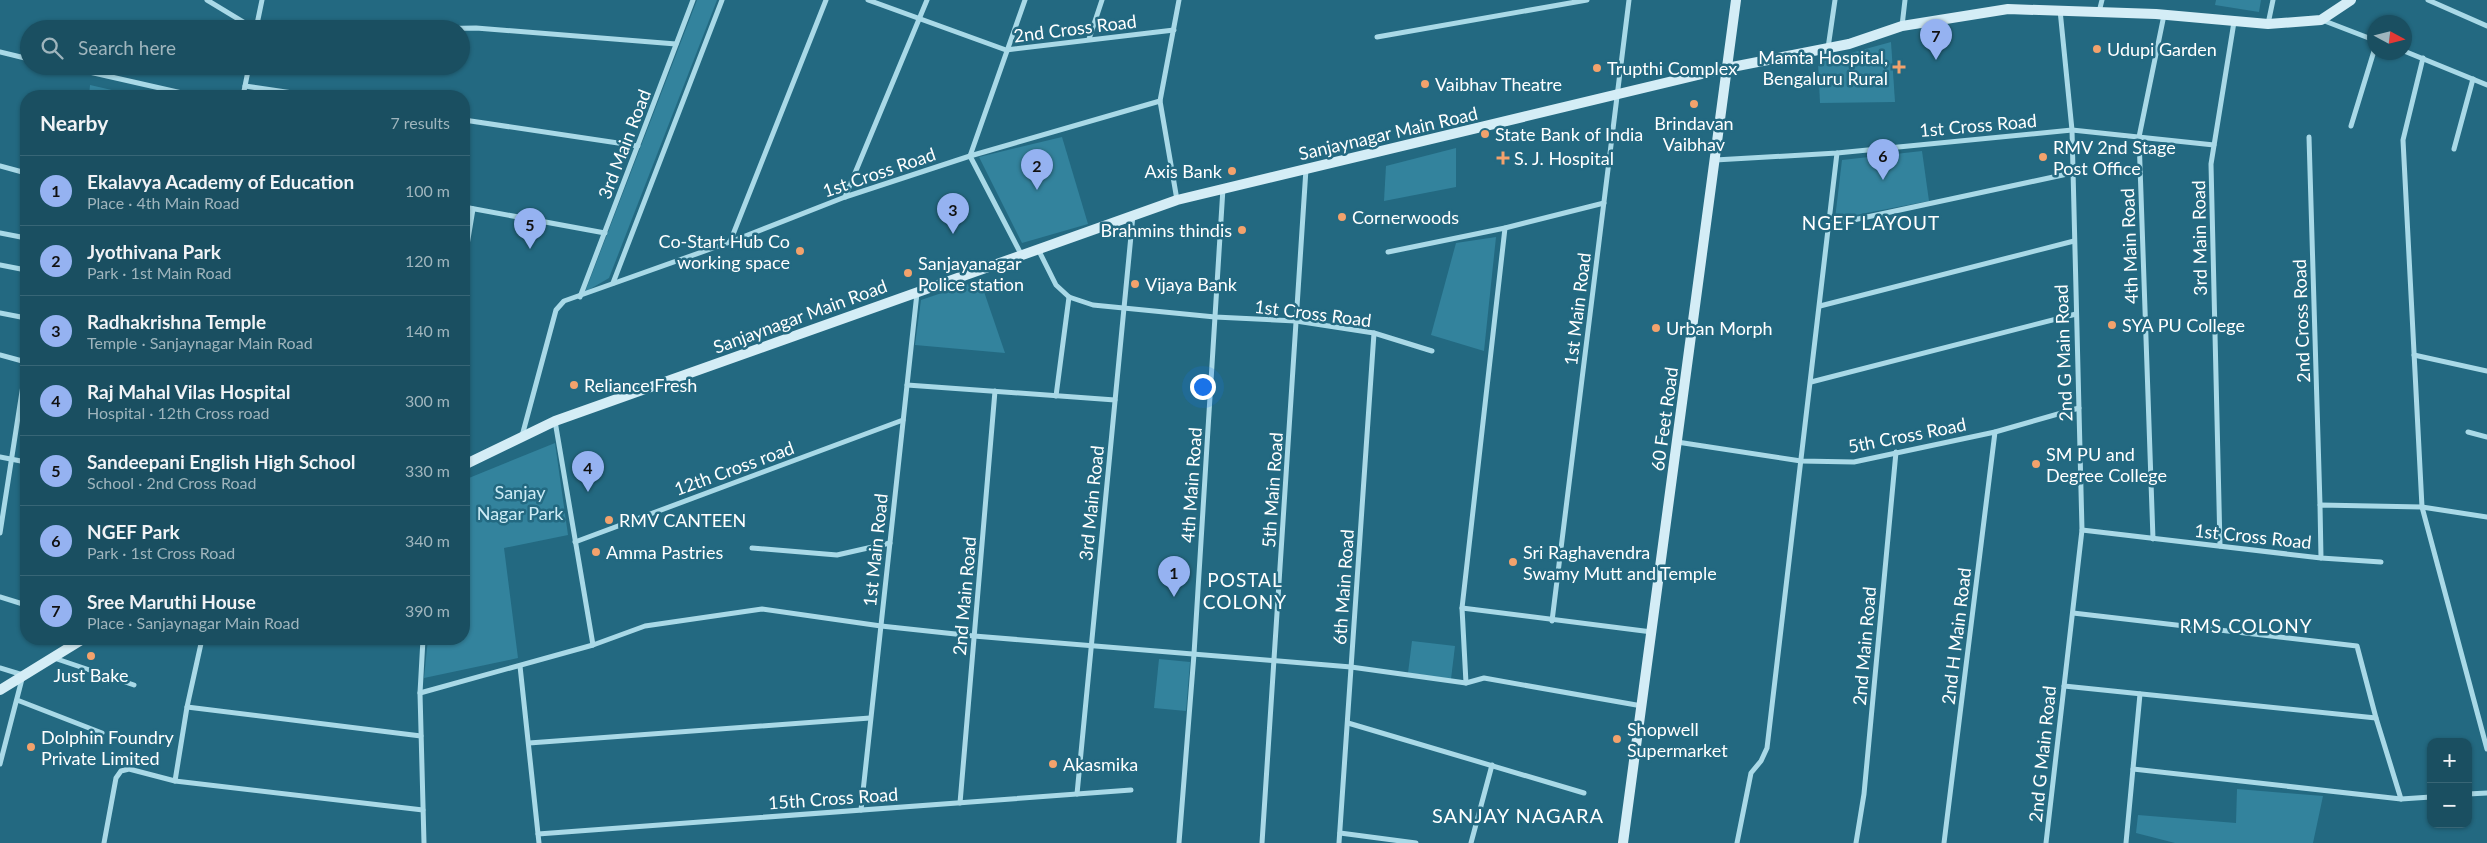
<!DOCTYPE html>
<meta charset="utf-8">
<style>
body{margin:0;font-family:Lato,sans-serif;background:#235667;color:#f1f3f6}
.controls{position:absolute;right:15px;bottom:15px;display:grid;overflow:hidden;border-radius:10px;box-shadow:0 1px 4px #0004}
.controls button{width:45px;height:45px;display:grid;place-items:center;padding:0;border:0;border-bottom:1px solid #386676;background:#1a4f61;color:#f1f3f6;font:25px sans-serif}
.compass{position:absolute;left:2367px;top:15px;width:45px;height:45px;border-radius:50%;background:#1a4f61;box-shadow:0 1px 4px #0004;rotate:97deg}
.you{position:absolute;left:1202px;top:386px;width:18px;height:18px;margin:-12px;border:4px solid #fff;border-radius:50%;background:#1a73e8;box-shadow:0 0 0 8px #1a73e833}
.badge{display:grid;place-items:center;width:32px;height:32px;border-radius:50%;background:#95b2f1;color:#111;font-size:16px;font-weight:700}
.pin{position:absolute;translate:-50% -41px;filter:drop-shadow(0 1px 2px #0008)}
.pin::after{content:'';position:absolute;top:26px;width:18px;height:15px;background:inherit;clip-path:polygon(0 0,100% 0,50% 100%)}
.list{margin:0;padding:0;list-style:none}
h2{display:flex;justify-content:space-between;align-items:center;height:65px;margin:0;padding:0 20px;font-size:21px}
h2 small{font-size:16px;font-weight:400;color:#9fb5bd}
.list li{display:grid;grid-template-columns:32px 1fr auto;gap:15px;align-items:center;box-sizing:border-box;height:70px;padding:0 20px;border-top:1px solid #386676}
.list b{display:block;font-size:19px;white-space:nowrap}
.list p{margin:0;font-size:16px;white-space:nowrap;color:#9fb5bd}
.list em{font-size:16px;font-style:normal;color:#9fb5bd}
.icon{flex:none;width:28px;height:28px;fill:none;stroke:currentColor;stroke-width:2;stroke-linecap:round;stroke-linejoin:round}
.map{position:relative;flex:none;width:2487px;height:843px;overflow:hidden}
.search{position:absolute;background:#1a4f61;box-shadow:0 1px 4px #0004;left:20px;top:20px;width:450px;height:55px;display:flex;align-items:center;gap:12px;box-sizing:border-box;padding:0 18px;border-radius:28px;color:#9fb5bd;font-size:19px}
.panel{position:absolute;background:#1a4f61;box-shadow:0 1px 4px #0004;left:20px;top:90px;width:450px;height:555px;border-radius:20px}
.map>svg:first-child{display:block}
.green{fill:#33839d}
.lines{fill:none;stroke-linecap:round;stroke-linejoin:round}
.street{stroke:#a9d9e7;stroke-width:5}
.secondary{stroke:#d4edf6;stroke-width:10}
.poi-dot{fill:#f3a26c;stroke:#236981;stroke-width:2}
.labels{text-anchor:middle;dominant-baseline:central;stroke-width:5;stroke-linejoin:round;paint-order:stroke}
.street-label{font-size:18px;fill:#fff;stroke:#236981}
.poi-label{font-size:18px;fill:#fff;stroke:#236981;text-anchor:start}
.park-label{font-size:18px;fill:#cdecf6;stroke:#236981}
.neighbourhood-label{font-size:19px;letter-spacing:1px;fill:#fff;stroke:#236981}
.quarter-label{font-size:20px;letter-spacing:1px;fill:#fff;stroke:#236981}
</style>
<div class="map">
<svg width="2487" height="843" viewBox="0 0 2487 843">
<rect width="100%" height="100%" fill="#236981"/>
<g class="green">
<polygon points="697,0 717,0 609,278 585,292"/>
<polygon points="2216,0 2261,0 2259,12 2215,5"/>
<polygon points="1891,42 1895,102 1820,103 1818,62"/>
<polygon points="90,85 138,96 89,96"/>
<polygon points="1062,137 1088,224 1022,243 979,157"/>
<polygon points="1456,148 1456,187 1384,201 1386,166"/>
<polygon points="1922,151 1929,201 1835,219 1842,160"/>
<polygon points="1496,237 1484,351 1431,335 1456,243"/>
<polygon points="980,280 1005,353 915,345 921,300"/>
<polygon points="555,443 568,535 504,548 518,658 424,678 428,639 464,639 464,480"/>
<polygon points="1412,641 1455,646 1451,679 1408,673"/>
<polygon points="1159,659 1190,662 1186,711 1154,708"/>
<polygon points="2237,789 2323,796 2313,843 2175,843 2136,833 2138,815 2236,823"/>
</g>
<g class="lines">
<g class="street">
<polyline points="207,0 255,29"/>
<polyline points="868,0 1006,50 1174,30"/>
<polyline points="2428,0 2487,26"/>
<polyline points="2099,12 2102,0"/>
<polyline points="2322,20 2374,40"/>
<polyline points="2268,24 2273,0"/>
<polyline points="1902,26 1905,0"/>
<polyline points="256,29 262,0"/>
<polyline points="420,29 476,28 676,44"/>
<polyline points="1377,37 1587,0"/>
<polyline points="1089,39 1102,0"/>
<polyline points="1828,48 1835,0"/>
<polyline points="2404,51 2487,85"/>
<polyline points="0,52 29,59"/>
<polyline points="2423,58 2403,140 2422,507 2487,749"/>
<polyline points="63,66 195,96"/>
<polyline points="245,86 313,96"/>
<polyline points="243,96 249,66"/>
<polyline points="464,120 638,146"/>
<polyline points="2351,126 2374,51"/>
<polyline points="2309,137 2320,505"/>
<polyline points="2454,149 2473,79"/>
<polyline points="1715,160 1837,153 2072,130 2214,145"/>
<polyline points="0,166 26,173"/>
<polyline points="845,197 927,0"/>
<polyline points="1177,200 1160,101 1179,0"/>
<polyline points="464,207 605,233"/>
<polyline points="1830,225 2072,173"/>
<polyline points="0,233 26,238"/>
<polyline points="730,242 826,0"/>
<polyline points="1038,249 1056,285 1069,297 1093,305 1215,317 1296,321 1374,333 1432,351"/>
<polyline points="1388,252 1505,228 1604,203"/>
<polyline points="1021,254 970,156 1025,0"/>
<polyline points="464,263 473,209"/>
<polyline points="0,265 26,270"/>
<polyline points="613,283 722,0"/>
<polyline points="580,297 693,0"/>
<polyline points="1820,306 2074,241"/>
<polyline points="0,313 26,318"/>
<polyline points="0,355 26,362"/>
<polyline points="2414,355 2487,371"/>
<polyline points="1811,382 2076,314"/>
<polyline points="907,385 1115,400"/>
<polyline points="1056,396 1069,297"/>
<polyline points="555,421 593,645"/>
<polyline points="2468,432 2487,437"/>
<polyline points="522,436 556,310 564,301 730,242 845,197 970,156 1160,101"/>
<polyline points="1677,442 1801,461 1854,462 1995,432 2079,408"/>
<polyline points="0,457 26,462"/>
<polyline points="2082,530 2321,558 2381,562"/>
<polyline points="0,533 26,366"/>
<polyline points="2153,539 2139,137 2164,15"/>
<polyline points="575,542 903,420"/>
<polyline points="2220,546 2211,164 2234,22"/>
<polyline points="752,548 837,555 890,543"/>
<polyline points="2321,558 2320,505 2422,507 2487,517"/>
<polyline points="0,597 26,605"/>
<polyline points="1462,608 1652,632"/>
<polyline points="2073,613 2357,646 2376,718 2401,799"/>
<polyline points="1552,621 1629,0"/>
<polyline points="423,639 420,693 424,843"/>
<polyline points="54,658 134,685"/>
<polyline points="520,666 539,843"/>
<polyline points="0,668 23,675 0,764"/>
<polyline points="1466,683 1462,608 1505,228"/>
<polyline points="2064,686 2376,718"/>
<polyline points="420,693 593,645 645,626 762,609 881,626 974,636 1351,667 1466,683 1484,678 1642,706"/>
<polyline points="17,700 102,733"/>
<polyline points="187,707 421,736"/>
<polyline points="1348,723 1584,793"/>
<polyline points="529,743 870,718"/>
<polyline points="2133,769 2401,799 2431,797"/>
<polyline points="175,781 187,707 202,639"/>
<polyline points="1077,794 1133,215"/>
<polyline points="2468,794 2487,793"/>
<polyline points="960,803 995,391"/>
<polyline points="861,810 917,293"/>
<polyline points="1340,833 1416,843"/>
<polyline points="538,834 1131,790"/>
<polyline points="104,843 116,778 121,771 129,769 175,781 423,810"/>
<polyline points="1179,843 1194,654 1223,188"/>
<polyline points="1262,843 1306,169"/>
<polyline points="1339,843 1374,333"/>
<polyline points="1471,843 1492,765"/>
<polyline points="1737,843 1751,773 1761,761 1767,748 1837,153"/>
<polyline points="1856,843 1864,794 1896,452"/>
<polyline points="1944,843 1995,432"/>
<polyline points="2046,843 2082,530 2072,130 2060,10"/>
<polyline points="2126,843 2140,694"/>
</g>
<g class="secondary">
<polyline points="464,465 555,421 1177,200 1727,68 1849,44 1902,26 2008,9 2156,14 2268,24 2321,20 2351,0"/>
<polyline points="0,690 83,639"/>
<polyline points="1623,843 1736,0"/>
</g>
</g>
<g class="poi-dot">
<circle cx="2097" cy="49" r="5"/>
<path d="M1896.5 59.5h5v5h5v5h-5v5h-5v-5h-5v-5h5z"/>
<circle cx="1597" cy="68" r="5"/>
<circle cx="1425" cy="84" r="5"/>
<circle cx="1694" cy="104" r="5"/>
<circle cx="1485" cy="134" r="5"/>
<circle cx="2043" cy="157" r="5"/>
<path d="M1500.5 150.5h5v5h5v5h-5v5h-5v-5h-5v-5h5z"/>
<circle cx="1232" cy="171" r="5"/>
<circle cx="1342" cy="217" r="5"/>
<circle cx="1242" cy="230" r="5"/>
<circle cx="800" cy="251" r="5"/>
<circle cx="908" cy="273" r="5"/>
<circle cx="1135" cy="284" r="5"/>
<circle cx="2112" cy="325" r="5"/>
<circle cx="1656" cy="328" r="5"/>
<circle cx="574" cy="385" r="5"/>
<circle cx="2036" cy="464" r="5"/>
<circle cx="609" cy="520" r="5"/>
<circle cx="596" cy="552" r="5"/>
<circle cx="1513" cy="562" r="5"/>
<circle cx="91" cy="656" r="5"/>
<circle cx="1617" cy="739" r="5"/>
<circle cx="31" cy="747" r="5"/>
<circle cx="1053" cy="764" r="5"/>
</g>
<g class="labels">
<g class="street-label">
<text transform="translate(1075 28) rotate(-7)">2nd Cross Road</text>
<text transform="translate(1978 125) rotate(-5)">1st Cross Road</text>
<text transform="translate(1388 133) rotate(-13)">Sanjaynagar Main Road</text>
<text transform="translate(624 144) rotate(-69)">3rd Main Road</text>
<text transform="translate(879 172) rotate(-19)">1st Cross Road</text>
<text transform="translate(2199 238) rotate(-91)">3rd Main Road</text>
<text transform="translate(2129 246) rotate(-92)">4th Main Road</text>
<text transform="translate(1577 309) rotate(-83)">1st Main Road</text>
<text transform="translate(1313 313) rotate(7)">1st Cross Road</text>
<text transform="translate(800 316) rotate(-20)">Sanjaynagar Main Road</text>
<text transform="translate(2301 321) rotate(-92)">2nd Cross Road</text>
<text transform="translate(2063 353) rotate(-92)">2nd G Main Road</text>
<text transform="translate(1664 419) rotate(-82)">60 Feet Road</text>
<text transform="translate(1907 435) rotate(-11)">5th Cross Road</text>
<text transform="translate(734 468) rotate(-20)">12th Cross road</text>
<text transform="translate(1191 485) rotate(-86)">4th Main Road</text>
<text transform="translate(1272 490) rotate(-86)">5th Main Road</text>
<text transform="translate(1091 503) rotate(-84)">3rd Main Road</text>
<text transform="translate(2253 536) rotate(6)">1st Cross Road</text>
<text transform="translate(875 550) rotate(-84)">1st Main Road</text>
<text transform="translate(1343 587) rotate(-86)">6th Main Road</text>
<text transform="translate(964 596) rotate(-85)">2nd Main Road</text>
<text transform="translate(1956 636) rotate(-83)">2nd H Main Road</text>
<text transform="translate(1864 646) rotate(-85)">2nd Main Road</text>
<text transform="translate(2042 754) rotate(-84)">2nd G Main Road</text>
<text transform="translate(833 798) rotate(-4)">15th Cross Road</text>
</g>
<g class="poi-label">
<text x="2107" y="49">Udupi Garden</text>
<text x="1888" y="57" text-anchor="end">Mamta Hospital,<tspan x="1888" dy="21">Bengaluru Rural</tspan></text>
<text x="1607" y="68">Trupthi Complex</text>
<text x="1435" y="84">Vaibhav Theatre</text>
<text x="1694" y="123" text-anchor="middle">Brindavan<tspan x="1694" dy="21">Vaibhav</tspan></text>
<text x="1495" y="134">State Bank of India</text>
<text x="2053" y="147">RMV 2nd Stage<tspan x="2053" dy="21">Post Office</tspan></text>
<text x="1514" y="158">S. J. Hospital</text>
<text x="1222" y="171" text-anchor="end">Axis Bank</text>
<text x="1352" y="217">Cornerwoods</text>
<text x="1232" y="230" text-anchor="end">Brahmins thindis</text>
<text x="790" y="241" text-anchor="end">Co-Start Hub Co<tspan x="790" dy="21">working space</tspan></text>
<text x="918" y="263">Sanjayanagar<tspan x="918" dy="21">Police station</tspan></text>
<text x="1145" y="284">Vijaya Bank</text>
<text x="2122" y="325">SYA PU College</text>
<text x="1666" y="328">Urban Morph</text>
<text x="584" y="385">Reliance Fresh</text>
<text x="2046" y="454">SM PU and<tspan x="2046" dy="21">Degree College</tspan></text>
<text x="619" y="520">RMV CANTEEN</text>
<text x="606" y="552">Amma Pastries</text>
<text x="1523" y="552">Sri Raghavendra<tspan x="1523" dy="21">Swamy Mutt and Temple</tspan></text>
<text x="91" y="675" text-anchor="middle">Just Bake</text>
<text x="1627" y="729">Shopwell<tspan x="1627" dy="21">Supermarket</tspan></text>
<text x="41" y="737">Dolphin Foundry<tspan x="41" dy="21">Private Limited</tspan></text>
<text x="1063" y="764">Akasmika</text>
</g>
<g class="park-label">
<text x="520" y="492">Sanjay<tspan x="520" dy="21">Nagar Park</tspan></text>
</g>
<g class="neighbourhood-label">
<text x="1871" y="222">NGEF LAYOUT</text>
<text x="1245" y="579">POSTAL<tspan x="1245" dy="22">COLONY</tspan></text>
<text x="2246" y="625">RMS COLONY</text>
</g>
<g class="quarter-label">
<text x="1518" y="815">SANJAY NAGARA</text>
</g>
</g>
</svg>
<div class="controls">
<button>+</button>
<button>−</button>
</div>
<svg class="compass" viewBox="-18 -18 36 36"><path d="M0-13l5 13h-10z" fill="#e53935"/><path d="M0 13l5-13h-10z" fill="#9fb5bd"/></svg>
<div class="you"></div>
<div class="pin badge" style="left:1174px;top:597px">1</div>
<div class="pin badge" style="left:1037px;top:190px">2</div>
<div class="pin badge" style="left:953px;top:234px">3</div>
<div class="pin badge" style="left:588px;top:492px">4</div>
<div class="pin badge" style="left:530px;top:249px">5</div>
<div class="pin badge" style="left:1883px;top:180px">6</div>
<div class="pin badge" style="left:1936px;top:60px">7</div>
<div class="search"><svg class="icon" aria-label="search" viewBox="0 0 24 24"><circle cx="10" cy="10" r="6"/><path d="M15 15l6 6"/></svg>Search here</div>
<section class="panel">
<h2>Nearby<small>7 results</small></h2>
<ul class="list">
<li><span class="badge">1</span><div><b>Ekalavya Academy of Education</b><p>Place · 4th Main Road</p></div><em>100 m</em></li>
<li><span class="badge">2</span><div><b>Jyothivana Park</b><p>Park · 1st Main Road</p></div><em>120 m</em></li>
<li><span class="badge">3</span><div><b>Radhakrishna Temple</b><p>Temple · Sanjaynagar Main Road</p></div><em>140 m</em></li>
<li><span class="badge">4</span><div><b>Raj Mahal Vilas Hospital</b><p>Hospital · 12th Cross road</p></div><em>300 m</em></li>
<li><span class="badge">5</span><div><b>Sandeepani English High School</b><p>School · 2nd Cross Road</p></div><em>330 m</em></li>
<li><span class="badge">6</span><div><b>NGEF Park</b><p>Park · 1st Cross Road</p></div><em>340 m</em></li>
<li><span class="badge">7</span><div><b>Sree Maruthi House</b><p>Place · Sanjaynagar Main Road</p></div><em>390 m</em></li>
</ul>
</section>
</div>
